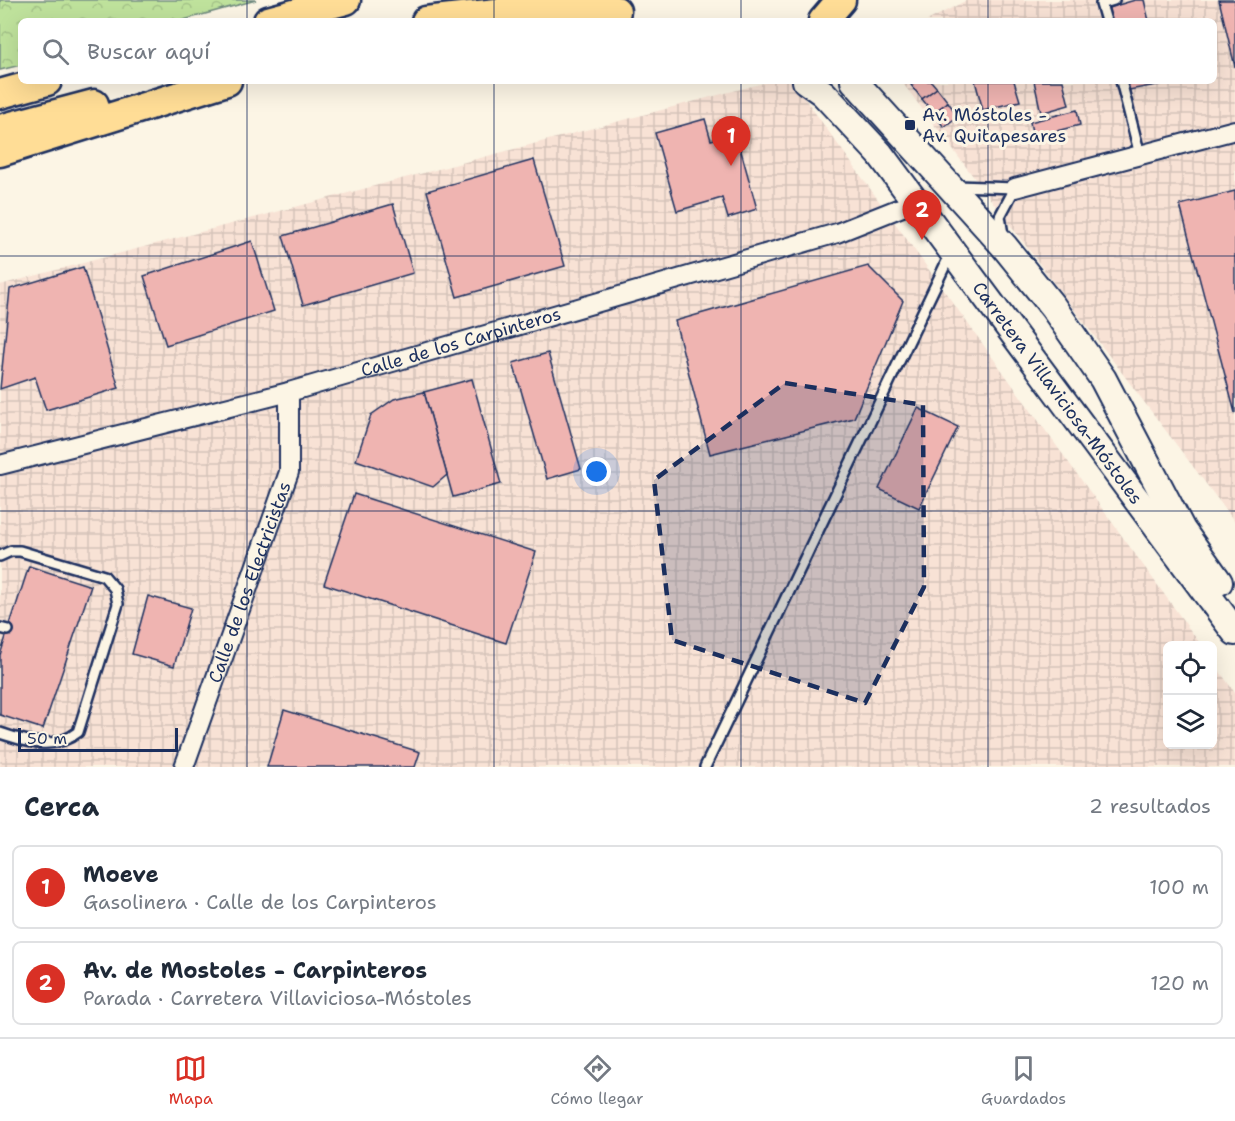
<!DOCTYPE html>
<html lang="es">
<meta charset="utf-8">
<style>
body{margin:0;font-family:"Shantell Sans",sans-serif;background:#f6f6f7;color:#1f2937}
.controls{position:absolute;right:18px;bottom:18px;display:grid;overflow:hidden;border-radius:9px;box-shadow:0 6px 24px #0002}
.controls button{width:54px;height:54px;display:grid;place-items:center;padding:0;border:0;border-bottom:2px solid #e0e1e3;background:#fff;color:#1f2937;font:30px sans-serif}
.scale{position:absolute;left:18px;bottom:15px;width:160px;box-sizing:border-box;padding-left:6px;border:3px solid #1b2f5e;border-top:0;font-size:16px;line-height:21px;white-space:nowrap;color:#1b2f5e;-webkit-text-stroke:4px #fcf5e5;paint-order:stroke}
.you{position:absolute;left:597px;top:472px;width:21px;height:21px;margin:-15px;border:4px solid #fff;border-radius:50%;background:#1a73e8;box-shadow:0 0 0 9px #1a73e833}
.badge{display:grid;place-items:center;width:39px;height:39px;border-radius:50%;background:#d93025;color:#fff;font-size:20px;font-weight:700}
.pin{position:absolute;translate:-50% -50px;filter:drop-shadow(0 2px 3px #0008)}
.pin::after{content:'';position:absolute;top:32px;width:21px;height:18px;background:inherit;clip-path:polygon(0 0,100% 0,50% 100%)}
.list{margin:0;padding:0;list-style:none}
h2{display:flex;justify-content:space-between;align-items:center;height:78px;margin:0;padding:0 24px;font-size:26px}
h2 small{font-size:20px;font-weight:400;color:#747a83}
.list li{display:grid;grid-template-columns:39px 1fr auto;gap:18px;align-items:center;box-sizing:border-box;height:84px;margin:0 12px 12px;padding:0 12px;border:2px solid #e0e1e3;border-radius:9px}
.list b{display:block;font-size:22px;white-space:nowrap}
.list p{margin:0;font-size:20px;white-space:nowrap;color:#747a83}
.list em{font-size:20px;font-style:normal;color:#747a83}
.icon{flex:none;width:33px;height:33px;fill:none;stroke:currentColor;stroke-width:2;stroke-linecap:round;stroke-linejoin:round}
.map{position:relative;flex:none;width:1235px;height:767px;overflow:hidden}
.search{position:absolute;background:#fff;box-shadow:0 6px 24px #0002;left:18px;right:18px;top:18px;height:66px;display:flex;align-items:center;gap:15px;box-sizing:border-box;padding:0 21px;border-radius:9px;color:#747a83;font-size:22px}
.sheet{height:270px;background:#fff}
nav{display:flex;justify-content:space-around;align-items:center;box-sizing:border-box;height:84px;border-top:2px solid #e0e1e3;background:#fff;font-size:16px;color:#747a83}
nav a{display:grid;justify-items:center;gap:3px}
nav .on{color:#d93025}
.map>svg:first-child{display:block}
.industrial{fill:url(#industrial-grid)}
.forest{fill:url(#forest-crowns);stroke:#6d887d;stroke-width:1.5}
.building{fill:#efb4b1;stroke:#1b2f5e;stroke-width:1.5}
.lines{fill:none;stroke-linecap:round;stroke-linejoin:round}
.service-casing{stroke:#1b2f5e;stroke-width:14}
.minor-casing{stroke:#1b2f5e;stroke-width:22}
.secondary-casing{stroke:#1b2f5e;stroke-width:30}
.primary-casing{stroke:#1b2f5e;stroke-width:33}
.service{stroke:#fcf5e5;stroke-width:9}
.minor{stroke:#fcf5e5;stroke-width:18}
.secondary{stroke:#fcf5e5;stroke-width:26}
.primary{stroke:#ffdd96;stroke-width:28}
.marked{fill:#1b2f5e;fill-opacity:0.2;stroke:#1b2f5e;stroke-width:4.5;stroke-dasharray:12 8;stroke-linejoin:round}
.grid{fill:none;stroke:#1b2f5e;stroke-width:1.5;stroke-opacity:0.55}
.poi-dot{fill:#1b2f5e;stroke:#fcf5e5;stroke-width:2}
.labels{text-anchor:middle;dominant-baseline:central;stroke-width:6;stroke-linejoin:round;paint-order:stroke}
.poi-label{font-size:18px;fill:#1b2f5e;stroke:#fcf5e5;text-anchor:start}
.street-label{font-size:18px;fill:#1b2f5e;stroke:#fcf5e5}
</style>
<div class="map">
<svg width="1235" height="767" viewBox="0 0 1235 767">
<defs>
<pattern id="industrial-grid" width="8" height="8" patternUnits="userSpaceOnUse" patternTransform="scale(1.5)"><rect width="8" height="8" fill="#f8e2d5"/><path d="M0 4h8M4 0v8" fill="none" stroke="#d4c2b9"/></pattern>
<pattern id="forest-crowns" width="20" height="18" patternUnits="userSpaceOnUse" patternTransform="scale(1.5)"><rect width="20" height="18" fill="#bfe29c"/><path d="M2 6a3 3 0 1 1 6 0M12 15a3 3 0 1 1 6 0" fill="none" stroke="#a4c289"/></pattern>
</defs>
<rect width="100%" height="100%" fill="#fcf5e5"/>
<filter id="ink" filterUnits="userSpaceOnUse"><feTurbulence type="fractalNoise" baseFrequency=".0167" numOctaves="2"/><feDisplacementMap in="SourceGraphic" scale="12" xChannelSelector="R" yChannelSelector="G"/><feConvolveMatrix kernelMatrix="1 2 1 2 8 2 1 2 1" color-interpolation-filters="sRGB"/></filter>
<g filter="url(#ink)">
<g class="industrial">
<polygon points="967,0 1235,0 1235,522 901,81 1214,81 1214,21 927,21"/>
<polygon points="771,81 792,81 1201,645 1168,646 1168,744 1212,744 1213,662 1235,693 1235,767 0,767 0,285"/>
</g>
<polygon class="forest" points="0,0 256,0 180,21 21,21 21,65 0,70"/>
<g class="building">
<polygon points="1135,0 1144,0 1149,21 1111,21 1108,8"/>
<polygon points="1219,0 1235,0 1235,67"/>
<polygon points="917,81 931,81 937,88 922,99 911,85"/>
<polygon points="975,81 1014,81 1020,101 983,110"/>
<polygon points="1034,81 1063,81 1069,105 1041,113"/>
<polygon points="1127,81 1162,81 1162,84 1129,90"/>
<polygon points="937,88 948,102 933,113 922,99"/>
<polygon points="948,102 958,116 944,127 933,113"/>
<polygon points="1077,110 1080,125 1033,137 1030,122"/>
<polygon points="705,119 711,140 736,133 757,209 728,218 722,198 677,211 655,133"/>
<polygon points="534,160 565,266 457,297 427,191"/>
<polygon points="1235,191 1235,413 1180,205"/>
<polygon points="393,204 413,273 303,305 283,236"/>
<polygon points="252,241 274,311 166,345 144,276"/>
<polygon points="868,266 903,301 854,418 710,454 675,321"/>
<polygon points="83,267 119,388 46,410 35,377 0,389 10,289"/>
<polygon points="548,353 581,469 547,479 513,363"/>
<polygon points="472,379 501,484 453,497 424,392"/>
<polygon points="424,392 447,475 433,487 356,460 371,415 394,399"/>
<polygon points="918,408 958,427 919,508 879,489"/>
<polygon points="354,494 536,552 506,643 324,584"/>
<polygon points="29,566 91,586 43,729 0,715 0,655"/>
<polygon points="148,596 191,608 174,666 132,654"/>
<polygon points="284,710 420,752 415,767 267,767"/>
</g>
<g class="lines">
<defs>
<g id="service">
<polyline points="1106,21 1101,4 1114,0"/>
<polyline points="1121,81 1140,155"/>
<polyline points="957,186 1015,188 1000,216 1003,235"/>
<path d="M 0,556 L 11,551 L 20,551 L 104,576 L 115,589 L 118,604 L 78,732 C 54,751 27,742 0,733"/>
<polyline points="0,628 8,630"/>
<polyline points="705,767 950,255"/>
</g>
<g id="minor">
<polyline points="1015,188 1235,130"/>
<path id="s1" d="M 0,465 L 289,392 L 837,233 L 915,202"/>
<path id="s2" d="M 184,767 L 289,472 L 289,392"/>
</g>
<g id="secondary">
<path id="s3" d="M 806,81 L 823,93 L 880,154 L 1235,632"/>
<polyline points="854,81 1004,246 1053,307 1103,379 1182,530 1219,582"/>
</g>
<g id="primary">
<polyline points="268,21 346,0"/>
<polyline points="426,21 547,7 616,11"/>
<polyline points="823,21 841,0"/>
<polyline points="0,94 47,81"/>
<polyline points="0,129 94,104"/>
<polyline points="0,152 227,81"/>
</g>
</defs>
<use href="#service" class="service-casing"/>
<use href="#minor" class="minor-casing"/>
<use href="#secondary" class="secondary-casing"/>
<use href="#primary" class="primary-casing"/>
<use href="#service" class="service"/>
<use href="#minor" class="minor"/>
<use href="#secondary" class="secondary"/>
<use href="#primary" class="primary"/>
</g>
</g>
<path class="marked" d="M 785,383 L 923,405 L 924,587 L 865,703 L 672,640 L 654,480 Z"/>
<path class="grid" d="M 247,0 L 247,21M 494,0 L 494,21M 741,0 L 741,21M 988,0 L 988,21M 247,81 L 247,767M 494,81 L 494,767M 741,81 L 741,767M 988,81 L 988,767M 0,256 L 1235,256M 0,511 L 1235,511"/>
<rect class="poi-dot" x="904" y="119" width="12" height="12" rx="3"/>
<g class="labels">
<g class="poi-label">
<text x="922" y="115">Av. Móstoles -<tspan x="922" dy="21">Av. Quitapesares</tspan></text>
</g>
<g class="street-label">
<text stroke="none"><textPath href="#s1" startOffset="477">Calle de los Carpinteros</textPath></text>
<text stroke="none"><textPath href="#s3" startOffset="402">Carretera Villaviciosa-Móstoles</textPath></text>
<text stroke="none"><textPath href="#s2" startOffset="196">Calle de los Electricistas</textPath></text>
</g>
</g>
</svg>
<div class="controls">
<button><svg class="icon" aria-label="locate" viewBox="0 0 24 24"><circle cx="12" cy="12" r="6"/><path d="M12 2v4M12 18v4M2 12h4M18 12h4"/></svg></button>
<button><svg class="icon" aria-label="layers" viewBox="0 0 24 24"><path d="M12 4l9 5-9 5-9-5zM3 14l9 5 9-5"/></svg></button>
</div>
<div class="scale">50 m</div>
<div class="you"></div>
<div class="pin badge" style="left:731px;top:166px">1</div>
<div class="pin badge" style="left:922px;top:240px">2</div>
<div class="search"><svg class="icon" aria-label="search" viewBox="0 0 24 24"><circle cx="10" cy="10" r="6"/><path d="M15 15l6 6"/></svg>Buscar aquí</div>
</div>
<section class="sheet">
<h2>Cerca<small>2 resultados</small></h2>
<ul class="list">
<li><span class="badge">1</span><div><b>Moeve</b><p>Gasolinera · Calle de los Carpinteros</p></div><em>100 m</em></li>
<li><span class="badge">2</span><div><b>Av. de Mostoles - Carpinteros</b><p>Parada · Carretera Villaviciosa-Móstoles</p></div><em>120 m</em></li>
</ul>
</section>
<nav>
<a class="on"><svg class="icon" aria-label="map" viewBox="0 0 24 24"><path d="M3 6l6-2 6 2 6-2v14l-6 2-6-2-6 2zM9 4v14M15 6v14"/></svg>Mapa</a>
<a><svg class="icon" aria-label="directions" viewBox="0 0 24 24"><path d="M12 3l9 9-9 9-9-9zM9 14v-3h6M13 9l2 2-2 2"/></svg>Cómo llegar</a>
<a><svg class="icon" aria-label="saved" viewBox="0 0 24 24"><path d="M7 4h10v16l-5-4-5 4z"/></svg>Guardados</a>
</nav>
